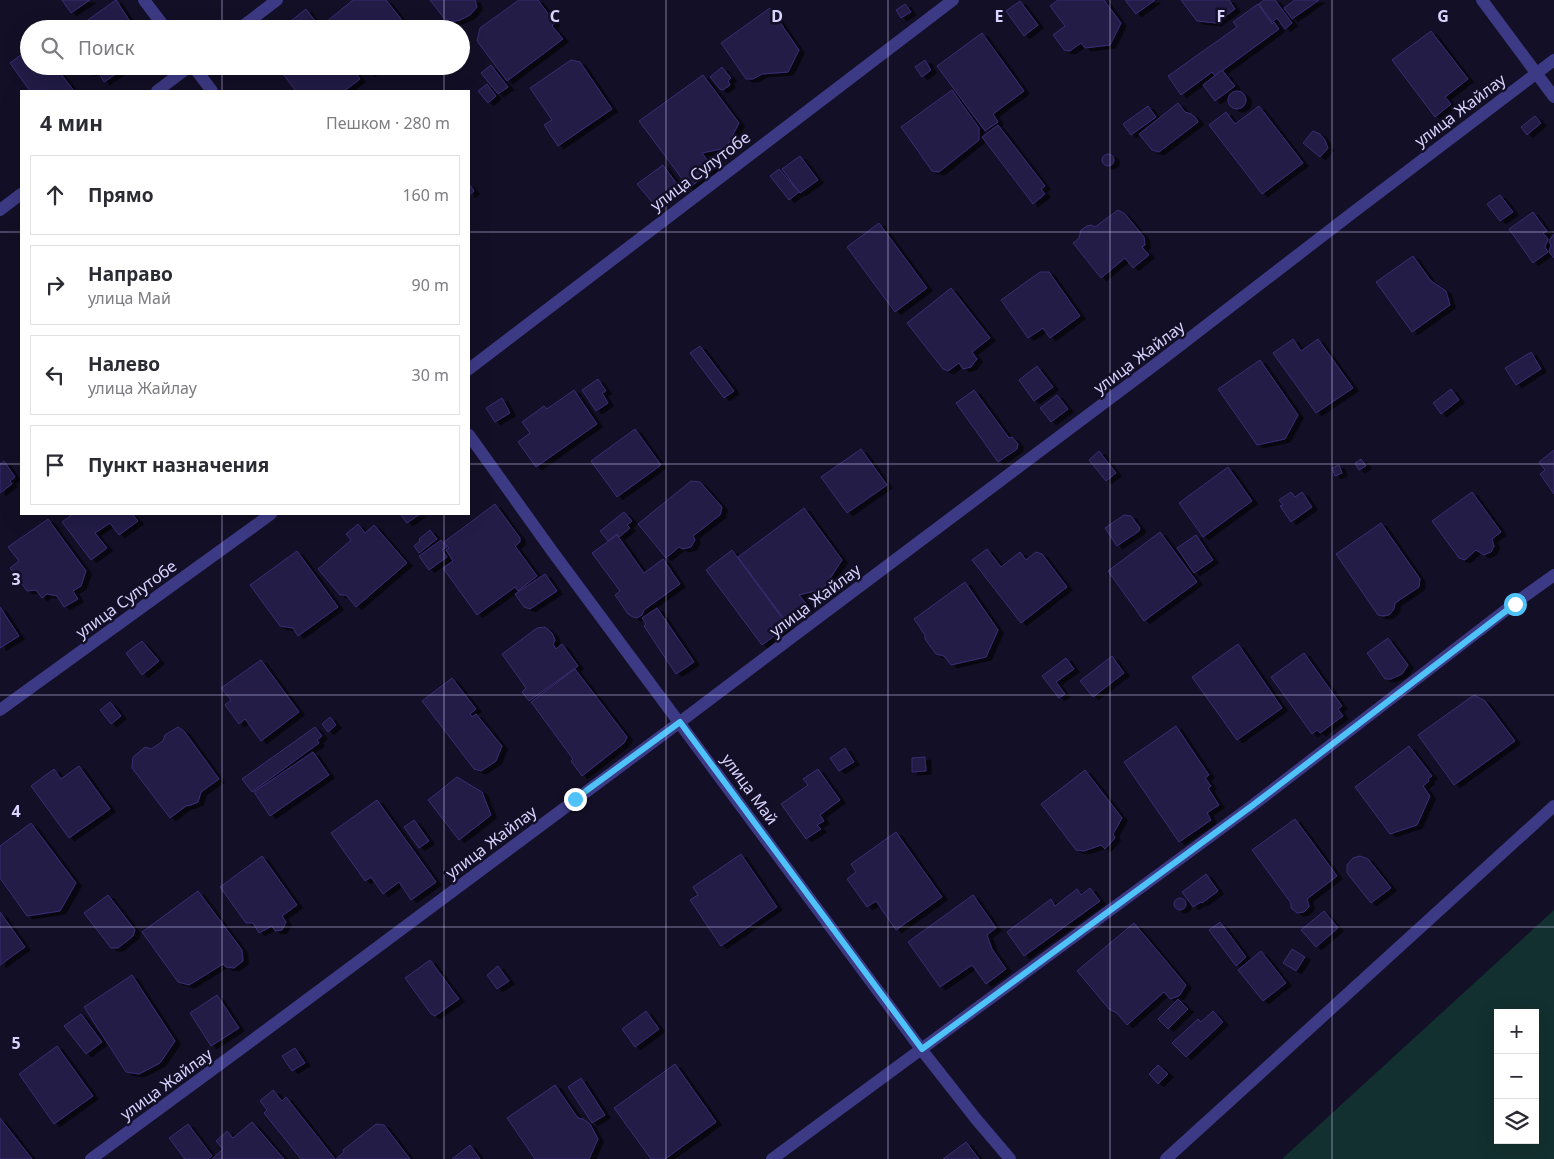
<!DOCTYPE html>
<html lang="ru">
<meta charset="utf-8">
<style>
body{margin:0;font-family:"Noto Sans",sans-serif;background:#f2f2f3;color:#2b2b33}
.controls{position:absolute;right:15px;bottom:15px;display:grid;overflow:hidden;border-radius:0px;box-shadow:0 5px 20px #0002}
.controls button{width:45px;height:45px;display:grid;place-items:center;padding:0;border:0;border-bottom:1px solid #e1e1e2;background:#fff;color:#2b2b33;font:25px sans-serif}
.stop{position:absolute;width:15px;height:15px;margin:-11px;border:4px solid #4fc3f7;border-radius:50%;background:#fff}
.stop.end{background:#4fc3f7;border-color:#fff;box-shadow:0 1px 5px #0008}
.list{margin:0;padding:0;list-style:none}
h2{display:flex;justify-content:space-between;align-items:center;height:65px;margin:0;padding:0 20px;font-size:21px}
h2 small{font-size:16px;font-weight:400;color:#7c7c81}
.list li{display:grid;grid-template-columns:32px 1fr auto;gap:15px;align-items:center;box-sizing:border-box;height:80px;margin:0 10px 10px;padding:0 10px;border:1px solid #e1e1e2;border-radius:0px}
.list b{display:block;font-size:19px;white-space:nowrap}
.list p{margin:0;font-size:16px;white-space:nowrap;color:#7c7c81}
.list em{font-size:16px;font-style:normal;color:#7c7c81}
.icon{flex:none;width:28px;height:28px;fill:none;stroke:currentColor;stroke-width:2;stroke-linecap:round;stroke-linejoin:round}
.map{position:relative;flex:none;width:1554px;height:1159px;overflow:hidden}
.search{position:absolute;background:#fff;box-shadow:0 5px 20px #0002;left:20px;top:20px;width:450px;height:55px;display:flex;align-items:center;gap:12px;box-sizing:border-box;padding:0 18px;border-radius:28px;color:#7c7c81;font-size:19px}
.panel{position:absolute;background:#fff;box-shadow:0 5px 20px #0002;left:20px;top:90px;width:450px;height:425px;border-radius:0px}
.map>svg:first-child{display:block}
.green{fill:#12302f;fill-rule:evenodd}
.building{fill:#241b47;stroke:#3b2d73;filter:url(#shadow)}
.lines{fill:none;stroke-linecap:round;stroke-linejoin:round}
.minor{stroke:#3d3a85;stroke-width:12}
.route{stroke:#4fc3f7;stroke-width:6}
.grid{fill:none;stroke:#d9d4ff;stroke-width:1;stroke-opacity:0.55}
.labels{text-anchor:middle;dominant-baseline:central;stroke-width:5;stroke-linejoin:round;paint-order:stroke}
.street-label{font-size:16px;fill:#d9d4ff;stroke:#130f26}
.grid-label{font-size:16px;text-anchor:middle;font-weight:bold;fill:#d9d4ff;stroke:#130f26;stroke-width:5;stroke-linejoin:round;paint-order:stroke}
</style>
<div class="map">
<svg width="1554" height="1159" viewBox="0 0 1554 1159">
<defs>
<filter id="shadow"><feDropShadow dx="5.5" dy="3" stdDeviation="0" flood-color="#0009"/></filter>
</defs>
<rect width="100%" height="100%" fill="#130f26"/>
<path class="green" d="M 1554,910 L 1554,1159 L 1282,1159 ZM 1498,1013 L 1535,1013 L 1535,1140 L 1498,1140 Z"/>
<g class="building">
<polygon points="62,0 90,0 71,13"/>
<polygon points="116,0 135,29 75,29"/>
<polygon points="353,0 386,0 409,29 331,29 326,22"/>
<polygon points="430,0 475,0 477,7 470,15 460,20 450,22 444,18"/>
<polygon points="519,0 538,0 554,22 552,26 563,39 507,81 477,41 480,28"/>
<polygon points="1058,0 1104,0 1121,23 1110,45 1085,48 1081,43 1070,51 1064,50 1053,35 1065,26 1050,6"/>
<polygon points="1125,0 1155,0 1136,14"/>
<polygon points="1181,0 1229,0 1235,9 1216,23 1197,21"/>
<polygon points="1264,0 1275,0 1292,23 1285,29 1277,18 1272,22 1259,4"/>
<polygon points="1295,0 1319,0 1292,19 1284,8"/>
<polygon points="1020,1 1038,25 1024,36 1006,11"/>
<polygon points="905,4 911,12 901,18 896,10"/>
<polygon points="1258,4 1272,24 1274,22 1279,29 1215,76 1212,72 1181,95 1168,76 1237,27 1233,22"/>
<polygon points="770,8 799,50 788,72 762,74 753,79 746,79 721,43"/>
<polygon points="306,9 321,29 281,29"/>
<polygon points="1431,31 1468,79 1445,97 1451,104 1435,117 1392,60"/>
<polygon points="982,33 1024,91 993,114 998,122 985,131 937,66"/>
<polygon points="29,49 29,66 55,66 74,91 30,91 10,63"/>
<polygon points="571,60 580,62 612,109 558,146 544,125 552,120 530,88"/>
<polygon points="925,60 931,70 922,77 915,67"/>
<polygon points="491,65 508,87 498,94 481,73"/>
<polygon points="80,66 128,66 104,82 98,71 88,73"/>
<polygon points="277,66 350,66 360,79 344,91 296,91"/>
<polygon points="362,66 378,66 369,74"/>
<polygon points="722,67 731,78 728,81 730,85 723,90 720,89 710,77"/>
<polygon points="1222,70 1235,86 1215,101 1203,85"/>
<polygon points="703,75 739,123 726,148 702,153 714,169 689,188 639,121"/>
<polygon points="487,84 496,96 488,103 478,91"/>
<polygon points="952,90 979,128 979,140 939,172 932,171 901,127"/>
<circle cx="1237" cy="100" r="9"/>
<polygon points="1178,103 1185,112 1191,114 1196,118 1198,122 1159,152 1152,150 1139,134"/>
<polygon points="1148,106 1156,117 1131,135 1123,124"/>
<polygon points="1259,106 1303,163 1262,194 1209,125 1226,112 1235,124"/>
<polygon points="1535,116 1541,123 1527,135 1521,127"/>
<polygon points="998,125 1045,186 1041,189 1045,194 1033,204 982,137"/>
<polygon points="1313,131 1320,134 1325,140 1328,148 1320,157 1303,143"/>
<circle cx="1108" cy="160" r="6"/>
<polygon points="800,156 818,180 800,193 782,169"/>
<polygon points="663,165 680,188 656,207 637,184"/>
<polygon points="779,169 799,192 789,200 770,176"/>
<polygon points="469,184 474,191 469,195"/>
<polygon points="1500,195 1513,212 1500,221 1487,204"/>
<polygon points="1118,210 1125,214 1144,237 1145,245 1142,247 1149,255 1133,268 1125,258 1101,278 1073,243 1079,238 1081,230 1087,226 1091,225 1095,227"/>
<polygon points="1533,212 1547,231 1543,233 1548,239 1545,247 1548,252 1533,263 1509,229"/>
<polygon points="879,223 927,288 895,312 847,247"/>
<polygon points="1554,234 1554,258 1549,252 1551,245 1549,241"/>
<polygon points="1413,256 1431,281 1446,291 1450,305 1412,332 1376,282"/>
<polygon points="1040,272 1049,272 1080,316 1050,338 1043,328 1028,338 1001,300"/>
<polygon points="951,288 990,338 972,352 977,359 971,367 963,369 959,363 948,371 943,369 907,323"/>
<polygon points="1293,339 1301,351 1318,339 1353,388 1316,413 1273,353"/>
<polygon points="700,346 734,391 724,398 690,353"/>
<polygon points="1531,352 1541,369 1516,385 1505,368"/>
<polygon points="1260,360 1298,415 1285,439 1257,445 1218,389"/>
<polygon points="1037,366 1053,387 1034,401 1019,380"/>
<polygon points="598,379 606,391 602,393 608,403 596,411 582,390"/>
<polygon points="1451,389 1459,400 1441,414 1433,403"/>
<polygon points="574,390 597,424 536,467 518,442 530,433 522,422 544,406 547,409"/>
<polygon points="974,390 1009,438 1012,437 1018,444 1017,449 998,462 956,403"/>
<polygon points="1057,395 1068,409 1051,422 1040,408"/>
<polygon points="502,398 510,413 495,422 486,408"/>
<polygon points="635,429 661,465 617,497 591,461"/>
<polygon points="861,449 887,485 847,513 821,477"/>
<polygon points="1554,450 1554,494 1540,474 1545,470 1539,462"/>
<polygon points="1099,451 1116,473 1106,481 1089,460"/>
<polygon points="1361,459 1366,466 1359,470 1355,463"/>
<polygon points="4,461 15,477 10,481 12,484 0,493 0,464"/>
<polygon points="1339,465 1342,473 1335,476 1332,468"/>
<polygon points="1228,467 1252,501 1203,537 1179,503"/>
<polygon points="691,481 700,482 722,507 720,515 693,536 695,540 691,547 683,549 679,547 666,558 638,524"/>
<polygon points="1291,492 1295,497 1302,492 1312,507 1291,522 1280,506 1283,505 1279,500"/>
<polygon points="1472,492 1501,532 1492,539 1494,546 1491,552 1484,555 1476,550 1465,560 1459,558 1432,521"/>
<polygon points="495,504 520,538 520,542 515,546 537,576 518,591 515,587 477,615 443,568 453,561 446,550 449,548 444,542"/>
<polygon points="804,508 842,560 823,589 799,595 809,607 787,623 738,557"/>
<polygon points="624,512 632,521 627,525 630,528 619,537 617,534 608,541 600,531"/>
<polygon points="73,514 132,514 138,521 119,535 110,523 95,533 107,548 91,560 62,522"/>
<polygon points="400,514 420,514 407,523"/>
<polygon points="1124,515 1131,516 1140,528 1139,531 1117,546 1105,528"/>
<polygon points="48,519 86,571 81,586 73,591 78,599 64,607 57,596 47,594 42,598 36,590 27,591 10,568 19,561 8,547"/>
<polygon points="1381,523 1420,579 1419,587 1395,603 1394,609 1389,615 1383,616 1378,615 1336,554"/>
<polygon points="358,524 365,533 374,525 407,563 356,607 346,595 340,595 318,569 351,540 346,534"/>
<polygon points="430,530 437,539 419,553 414,546 420,541 419,539"/>
<polygon points="1160,532 1197,582 1144,621 1108,571"/>
<polygon points="617,535 644,573 663,559 680,584 644,610 642,615 637,618 633,617 628,614 615,595 620,591 592,553"/>
<polygon points="1196,535 1213,560 1194,573 1177,548"/>
<polygon points="441,540 447,547 442,550 447,557 429,570 419,556"/>
<polygon points="987,549 1001,567 1020,552 1026,560 1036,552 1042,554 1067,587 1021,623 972,560"/>
<polygon points="732,550 788,626 762,645 706,570"/>
<polygon points="297,551 338,607 298,636 293,628 280,626 250,585"/>
<polygon points="545,574 557,591 530,609 524,607 515,594"/>
<polygon points="965,582 998,630 986,657 951,665 944,656 936,654 925,639 925,635 914,619"/>
<polygon points="0,607 19,636 0,648"/>
<polygon points="657,608 694,662 676,674 644,626 646,624 642,618"/>
<polygon points="545,627 552,633 555,640 553,644 556,649 562,644 578,666 529,701 522,692 526,688 502,654 537,628"/>
<polygon points="1388,638 1408,665 1402,674 1391,679 1385,679 1367,653"/>
<polygon points="142,641 159,661 142,675 126,653"/>
<polygon points="1238,644 1282,708 1237,740 1192,677"/>
<polygon points="1304,653 1342,706 1338,709 1343,716 1320,733 1317,730 1312,734 1271,677"/>
<polygon points="1112,656 1124,673 1093,697 1080,681"/>
<polygon points="1066,658 1074,669 1056,682 1065,694 1059,698 1042,676"/>
<polygon points="261,660 299,712 261,741 245,719 239,724 225,705 231,700 221,688"/>
<polygon points="575,669 627,737 624,743 582,776 571,761 573,759 531,702"/>
<polygon points="452,678 476,709 470,714 472,717 476,714 502,746 496,761 481,771 474,769 422,701"/>
<polygon points="1474,695 1485,701 1515,741 1454,785 1418,735"/>
<polygon points="110,702 121,716 111,724 100,710"/>
<polygon points="330,717 336,725 328,732 322,724"/>
<polygon points="1176,726 1209,775 1205,778 1211,786 1208,788 1219,805 1207,813 1211,820 1179,842 1124,762"/>
<polygon points="178,727 184,731 219,779 201,792 198,802 191,805 186,806 170,818 132,768 133,757 145,747 151,749 163,741 165,735"/>
<polygon points="315,727 322,736 317,740 319,743 252,792 242,779"/>
<polygon points="1409,746 1432,776 1428,779 1429,781 1423,786 1430,796 1417,825 1390,834 1355,787"/>
<polygon points="845,748 854,762 839,771 830,758"/>
<polygon points="313,752 329,775 270,816 254,792"/>
<polygon points="925,757 926,771 912,772 912,758"/>
<polygon points="79,766 110,809 69,838 31,786 54,769 61,779"/>
<polygon points="818,769 840,800 820,815 824,821 817,825 821,829 806,839 781,804 808,785 803,779"/>
<polygon points="1085,770 1122,818 1113,834 1115,838 1105,849 1101,845 1084,851 1076,850 1041,804"/>
<polygon points="457,777 482,792 491,815 459,840 428,800"/>
<polygon points="377,800 436,882 411,900 399,882 383,894 371,877 365,881 331,833"/>
<polygon points="1295,819 1337,876 1307,899 1309,906 1308,908 1304,912 1297,913 1291,908 1291,903 1252,850"/>
<polygon points="414,820 429,841 419,848 404,827"/>
<polygon points="31,823 76,883 60,911 27,916 0,878 0,846"/>
<polygon points="896,832 942,897 896,930 876,901 867,907 847,879 856,872 851,864"/>
<polygon points="741,854 777,907 721,946 690,900 698,895 693,887"/>
<polygon points="262,856 297,905 282,916 286,922 282,930 275,931 272,926 259,933 253,923 246,923 220,887"/>
<polygon points="1360,856 1368,859 1391,888 1371,903 1347,873 1347,865 1353,858"/>
<polygon points="1206,874 1218,891 1202,903 1201,902 1193,907 1182,892"/>
<polygon points="1090,888 1100,901 1024,956 1007,932 1051,899 1055,906 1077,889 1081,895"/>
<polygon points="198,891 242,950 243,961 234,968 226,967 223,964 189,985 178,982 142,932"/>
<polygon points="108,895 135,930 133,936 118,948 111,948 84,913"/>
<polygon points="973,895 996,928 987,935 992,949 1006,969 986,984 972,965 940,987 908,942"/>
<circle cx="1180" cy="904" r="6"/>
<polygon points="1324,911 1338,928 1316,947 1301,930"/>
<polygon points="0,912 25,947 0,965"/>
<polygon points="1220,922 1246,957 1236,966 1209,930"/>
<polygon points="1134,923 1186,985 1179,996 1170,999 1164,992 1127,1025 1117,1013 1109,1009 1077,971"/>
<polygon points="1292,949 1305,957 1296,971 1283,963"/>
<polygon points="1261,951 1286,983 1263,1001 1238,970"/>
<polygon points="430,960 459,999 435,1016 431,1014 405,978"/>
<polygon points="498,966 509,981 497,989 487,975"/>
<polygon points="132,975 175,1041 160,1063 139,1074 126,1072 84,1007"/>
<polygon points="217,995 239,1028 211,1046 190,1013"/>
<polygon points="1178,999 1188,1009 1168,1029 1158,1019"/>
<polygon points="646,1011 659,1029 635,1047 622,1029"/>
<polygon points="1213,1011 1223,1022 1186,1057 1172,1043 1198,1019 1201,1022"/>
<polygon points="81,1014 102,1042 86,1054 64,1026"/>
<polygon points="57,1046 93,1096 54,1124 19,1074"/>
<polygon points="295,1048 305,1063 292,1071 282,1056"/>
<polygon points="675,1064 716,1122 665,1159 651,1159 614,1108"/>
<polygon points="1158,1065 1168,1074 1158,1084 1149,1074"/>
<polygon points="581,1078 605,1115 592,1123 568,1087"/>
<polygon points="555,1085 578,1118 583,1119 590,1124 598,1139 589,1159 535,1159 507,1118"/>
<polygon points="273,1090 282,1101 286,1097 335,1159 301,1159 264,1113 267,1110 260,1101"/>
<polygon points="0,1118 32,1159 0,1159"/>
<polygon points="252,1122 284,1159 212,1159 223,1149 216,1141 227,1131 233,1138"/>
<polygon points="188,1124 212,1156 208,1159 185,1159 169,1138"/>
<polygon points="376,1124 384,1125 410,1159 336,1159 344,1152 343,1150"/>
<polygon points="966,1142 979,1159 943,1159"/>
<polygon points="470,1145 480,1159 452,1159"/>
</g>
<g class="lines">
<g class="minor">
<polyline points="144,0 166,29"/>
<polyline points="1482,0 1554,97"/>
<polyline points="239,29 277,0"/>
<polyline points="193,66 212,91"/>
<polyline points="157,91 190,66"/>
<polyline points="0,210 21,194"/>
<polyline points="469,369 953,0"/>
<polyline points="469,435 552,551 921,1049 976,1119 1010,1159"/>
<polyline points="0,710 271,514"/>
<polyline points="91,1159 238,1051 680,722 795,635 1160,361 1351,214 1554,60"/>
<polyline points="772,1159 1253,805 1515,603 1554,575"/>
<polyline points="1166,1159 1554,806"/>
</g>
</g>
<g class="lines">
<polyline class="route" points="575,799 680,722 922,1049 1253,805 1515,604"/>
</g>
<path class="grid" d="M 222,0 L 222,29M 444,0 L 444,29M 666,0 L 666,1159M 888,0 L 888,1159M 1110,0 L 1110,1159M 1332,0 L 1332,1159M 222,66 L 222,91M 444,66 L 444,91M 0,232 L 21,232M 469,232 L 1554,232M 0,464 L 21,464M 469,464 L 1554,464M 222,514 L 222,1159M 444,514 L 444,1159M 0,695 L 1554,695M 0,927 L 1554,927"/>
<g class="labels">
<g class="street-label">
<text transform="translate(1460 110) rotate(-37)">улица Жайлау</text>
<text transform="translate(700 171) rotate(-37)">улица Сулутобе</text>
<text transform="translate(1139 357) rotate(-37)">улица Жайлау</text>
<text transform="translate(126 599) rotate(-36)">улица Сулутобе</text>
<text transform="translate(815 600) rotate(-37)">улица Жайлау</text>
<text transform="translate(750 789) rotate(54)">улица Май</text>
<text transform="translate(491 842) rotate(-37)">улица Жайлау</text>
<text transform="translate(166 1084) rotate(-36)">улица Жайлау</text>
</g>
</g>
<g class="grid-label">
<text x="555" y="22">C</text>
<text x="777" y="22">D</text>
<text x="999" y="22">E</text>
<text x="1221" y="22">F</text>
<text x="1443" y="22">G</text>
<text x="16" y="585">3</text>
<text x="16" y="817">4</text>
<text x="16" y="1049">5</text>
</g>
</svg>
<div class="controls">
<button>+</button>
<button>−</button>
<button><svg class="icon" aria-label="layers" viewBox="0 0 24 24"><path d="M12 4l9 5-9 5-9-5zM3 14l9 5 9-5"/></svg></button>
</div>
<div class="stop" style="left:1515px;top:604px"></div>
<div class="stop end" style="left:575px;top:799px"></div>
<div class="search"><svg class="icon" aria-label="search" viewBox="0 0 24 24"><circle cx="10" cy="10" r="6"/><path d="M15 15l6 6"/></svg>Поиск</div>
<section class="panel">
<h2>4 мин<small>Пешком · 280 m</small></h2>
<ul class="list">
<li><svg class="icon" aria-label="ahead" viewBox="0 0 24 24"><path d="M12 20V5M6 11l6-6 6 6"/></svg><div><b>Прямо</b></div><em>160 m</em></li>
<li><svg class="icon" aria-label="right" viewBox="0 0 24 24"><path d="M7 20v-9h11M14 6l5 5-5 5"/></svg><div><b>Направо</b><p>улица Май</p></div><em>90 m</em></li>
<li><svg class="icon" aria-label="left" viewBox="0 0 24 24"><path d="M17 20v-9H6M10 6l-5 5 5 5"/></svg><div><b>Налево</b><p>улица Жайлау</p></div><em>30 m</em></li>
<li><svg class="icon" aria-label="arrive" viewBox="0 0 24 24"><path d="M6 21V4h12l-3 4 3 4H6"/></svg><div><b>Пункт назначения</b></div></li>
</ul>
</section>
</div>
